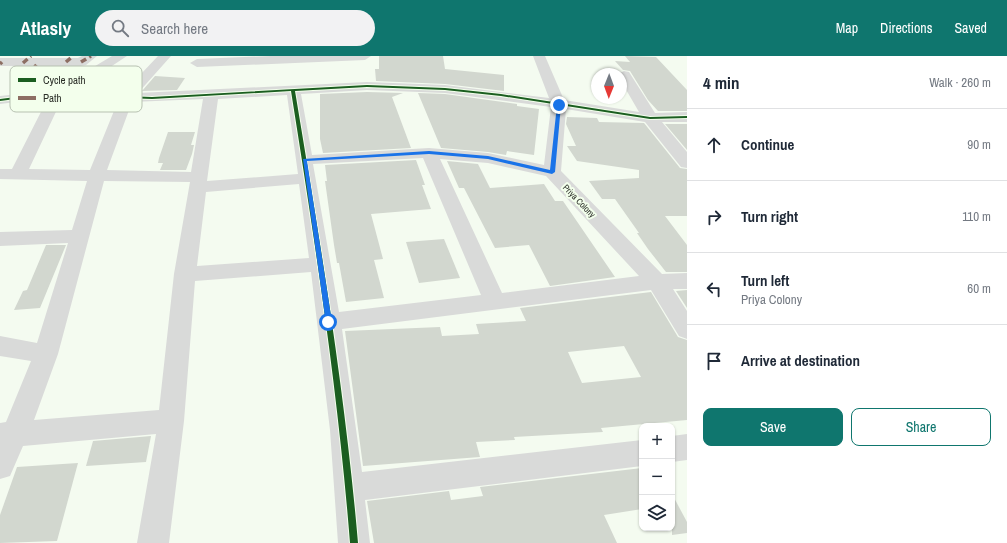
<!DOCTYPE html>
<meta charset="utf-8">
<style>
body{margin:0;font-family:"Archivo Narrow",sans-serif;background:#f2f2f3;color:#1f2937}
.controls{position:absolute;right:12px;bottom:12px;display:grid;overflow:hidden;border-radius:8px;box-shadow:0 1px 3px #0004}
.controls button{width:36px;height:36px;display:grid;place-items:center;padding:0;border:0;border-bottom:1px solid #e0e1e3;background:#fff;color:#1f2937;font:20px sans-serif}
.compass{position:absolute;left:591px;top:12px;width:36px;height:36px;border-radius:50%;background:#fff;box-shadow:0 1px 3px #0004;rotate:181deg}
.stop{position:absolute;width:12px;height:12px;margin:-9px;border:3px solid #1a73e8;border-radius:50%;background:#fff}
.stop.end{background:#1a73e8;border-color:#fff;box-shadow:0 1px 4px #0008}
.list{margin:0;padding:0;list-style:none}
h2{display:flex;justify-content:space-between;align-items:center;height:52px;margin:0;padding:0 16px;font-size:17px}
h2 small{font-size:13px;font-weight:400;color:#747a83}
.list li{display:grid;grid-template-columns:26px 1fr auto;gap:12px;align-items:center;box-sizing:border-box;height:72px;padding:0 16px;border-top:1px solid #e0e1e3}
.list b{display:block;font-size:15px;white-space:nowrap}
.list p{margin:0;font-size:13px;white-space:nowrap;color:#747a83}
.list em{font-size:13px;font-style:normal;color:#747a83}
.actions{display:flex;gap:8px;padding:12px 16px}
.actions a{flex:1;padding:9px 0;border:1px solid #0f766e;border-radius:8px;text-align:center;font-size:14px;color:#0f766e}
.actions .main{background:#0f766e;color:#fff}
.icon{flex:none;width:22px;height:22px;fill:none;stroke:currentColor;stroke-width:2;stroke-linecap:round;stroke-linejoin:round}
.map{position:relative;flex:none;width:687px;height:487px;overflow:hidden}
header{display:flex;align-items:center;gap:24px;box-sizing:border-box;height:56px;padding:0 20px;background:#0f766e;color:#fff}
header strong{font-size:19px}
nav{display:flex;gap:22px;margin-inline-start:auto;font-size:14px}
.search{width:280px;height:36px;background:#f2f2f3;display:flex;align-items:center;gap:10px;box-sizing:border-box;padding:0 14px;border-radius:22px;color:#747a83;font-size:15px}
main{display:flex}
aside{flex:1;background:#fff}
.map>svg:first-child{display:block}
.building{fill:#d2d7cf;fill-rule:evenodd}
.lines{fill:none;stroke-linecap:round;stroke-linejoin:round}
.minor{fill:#d9dad9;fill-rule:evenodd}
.quiet{stroke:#8d6e63;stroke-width:3.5;stroke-dasharray:6 3.5;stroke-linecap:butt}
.cycleway-casing{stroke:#f3ffec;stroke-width:2}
.cycleway{fill:#1b5e20;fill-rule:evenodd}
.route{fill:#1a73e8}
.labels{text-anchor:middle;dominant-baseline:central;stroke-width:4;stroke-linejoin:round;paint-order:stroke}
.far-street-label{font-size:9px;fill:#2b2f28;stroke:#f3ffec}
.key{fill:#f3ffec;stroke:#b7c1b1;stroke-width:1}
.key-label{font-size:11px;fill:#2b2f28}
</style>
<header>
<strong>Atlasly</strong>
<div class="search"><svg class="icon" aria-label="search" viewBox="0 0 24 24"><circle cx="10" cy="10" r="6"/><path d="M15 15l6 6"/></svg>Search here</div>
<nav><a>Map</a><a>Directions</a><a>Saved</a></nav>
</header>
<main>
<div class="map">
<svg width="687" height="487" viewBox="0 0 687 487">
<rect width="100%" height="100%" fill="#f4fbf0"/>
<g class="building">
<polygon points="379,0 443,0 445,13 504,19 504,35 445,28 376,25 375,13 379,13"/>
<polygon points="625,0 656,1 687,34 687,55 658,55 648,44 630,15 623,14 615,5 630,6"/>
<polygon points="155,20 185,22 177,34 142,35"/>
<polygon points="367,36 403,37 392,41 411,92 323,97 320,83 320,38"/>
<polygon points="418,37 445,38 517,48 517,50 539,53 534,99 507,95 506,99 488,96 441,92"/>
<polygon points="567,61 597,62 599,66 644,67 680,112 687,113 687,160 665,160 687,189 687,216 666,216 648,193 637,177 639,177 615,143 602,143 589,125 639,122 639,114 577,105 567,90 576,90 566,68"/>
<polygon points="665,68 687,68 687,94"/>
<polygon points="168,76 195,76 191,89 194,89 192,98 186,114 160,114 163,107 158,107 159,102"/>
<polygon points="416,104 425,129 422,129 431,153 371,158 383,203 374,204 384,242 346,246 339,207 337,207 334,189 325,125 327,125 325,109"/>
<polygon points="447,105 478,108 490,132 544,128 555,145 563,145 615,221 550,230 529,189 495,192 464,132 459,132"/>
<polygon points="444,183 460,222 419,227 406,186"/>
<polygon points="46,189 66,189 40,252 14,254 23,235 27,234"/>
<polygon points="687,234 687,252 676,235"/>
<path d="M 651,236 L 678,281 L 687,284 L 687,364 L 601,372 L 603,376 L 514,381 L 515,384 L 476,386 L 480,401 L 363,410 L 345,275 L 440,271 L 442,280 L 479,278 L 476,268 L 526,265 L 520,252 ZM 624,290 L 641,321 L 582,327 L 568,296 Z"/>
<polygon points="151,380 146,406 86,410 93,385"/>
<polygon points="78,407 57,485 0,487 0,459 17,411"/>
<polygon points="642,412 642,453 604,459 617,487 374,487 367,445 449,435 451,444 483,440 480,431"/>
<polygon points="672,438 687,466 687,477 672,479"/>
</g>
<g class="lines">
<g class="minor">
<polygon points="82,0 97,0 86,9 81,10 0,10 0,2 78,2"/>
<path d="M 112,0 L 127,0 L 74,35 L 123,37 L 158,0 L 171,0 L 138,37 L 367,26 L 445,29 L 549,42 L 533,0 L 545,0 L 564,44 L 639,56 L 621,25 L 621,18 L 618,18 L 624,15 L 629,16 L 655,57 L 687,56 L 687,66 L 662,66 L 687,96 L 687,112 L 681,111 L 645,66 L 566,53 L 561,115 L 662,218 L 687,217 L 687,233 L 673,233 L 687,255 L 687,283 L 679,280 L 651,234 L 342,273 L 362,416 L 642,384 L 642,410 L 365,444 L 370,487 L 338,487 L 330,374 L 311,216 L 195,225 L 184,365 L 169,487 L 137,487 L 156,378 L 23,390 L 10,420 L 0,423 L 0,367 L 6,366 L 31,305 L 0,300 L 0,280 L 37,287 L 68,187 L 0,190 L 0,176 L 72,174 L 87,125 L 0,123 L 0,113 L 12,113 L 48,42 L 0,48 L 0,40 L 55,34 ZM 367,34 L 445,37 L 551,51 L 544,109 L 488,97 L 429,92 L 312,99 L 301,38 ZM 287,39 L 298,118 L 207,125 L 218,43 ZM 62,43 L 118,45 L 90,114 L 29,113 ZM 203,43 L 191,116 L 107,114 L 132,46 ZM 423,102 L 481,239 L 339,256 L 313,108 ZM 440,103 L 488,107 L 546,120 L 639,220 L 502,237 ZM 104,125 L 190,126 L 174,218 L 159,354 L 34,364 L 58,298 ZM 299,128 L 309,202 L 197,210 L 206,136 Z"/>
<polygon points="271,0 371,0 365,4 197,11 190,7 197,3"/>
<polygon points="687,378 687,404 672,406 672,380"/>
</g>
<g class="quiet">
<polyline points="66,6 73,0"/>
<polyline points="81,6 91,0"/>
<polyline points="23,7 31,0"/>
<polyline points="0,8 2,6"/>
<polyline points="14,35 38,7"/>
</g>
<defs>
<path id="cycleway" d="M 367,29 L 445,32 L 501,38 L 650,61 L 687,60 L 687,62 L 650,63 L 501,40 L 445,34 L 367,31 L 295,35 C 320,185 345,335 358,487 L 350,487 C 338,335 315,186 291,35 L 152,43 L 47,39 L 0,45 L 0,43 L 47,37 L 152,41 Z"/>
</defs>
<use href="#cycleway" class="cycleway-casing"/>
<use href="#cycleway" class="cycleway"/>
</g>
<polygon class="route" points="559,48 561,49 555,116 552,118 488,103 429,98 307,105 332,266 328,269 326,268 303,103 429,95 488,100 550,114 557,49"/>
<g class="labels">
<g class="far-street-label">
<text transform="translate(579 145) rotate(46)">Priya Colony</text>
</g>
</g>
<rect x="10" y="10" width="132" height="46" rx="6" class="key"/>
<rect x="18" y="22" width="18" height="4" fill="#1b5e20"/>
<rect x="18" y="40" width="18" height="4" fill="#8d6e63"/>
<g class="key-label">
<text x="43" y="28">Cycle path</text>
<text x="43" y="46">Path</text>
</g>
</svg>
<div class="controls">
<button>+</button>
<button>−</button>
<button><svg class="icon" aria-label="layers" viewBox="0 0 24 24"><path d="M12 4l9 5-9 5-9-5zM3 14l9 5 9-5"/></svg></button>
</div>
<svg class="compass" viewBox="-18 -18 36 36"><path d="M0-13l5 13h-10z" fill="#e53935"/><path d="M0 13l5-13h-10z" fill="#747a83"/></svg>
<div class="stop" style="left:328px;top:266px"></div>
<div class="stop end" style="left:559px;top:49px"></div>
</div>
<aside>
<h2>4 min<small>Walk · 260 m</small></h2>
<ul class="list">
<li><svg class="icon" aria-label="ahead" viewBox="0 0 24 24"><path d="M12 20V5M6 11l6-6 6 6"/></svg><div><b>Continue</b></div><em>90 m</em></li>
<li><svg class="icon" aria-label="right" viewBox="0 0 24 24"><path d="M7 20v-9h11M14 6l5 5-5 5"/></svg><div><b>Turn right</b></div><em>110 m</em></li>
<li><svg class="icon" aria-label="left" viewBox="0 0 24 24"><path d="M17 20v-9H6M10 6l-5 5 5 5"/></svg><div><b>Turn left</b><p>Priya Colony</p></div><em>60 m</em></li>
<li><svg class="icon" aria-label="arrive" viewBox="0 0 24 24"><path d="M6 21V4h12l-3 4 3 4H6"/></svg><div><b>Arrive at destination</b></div></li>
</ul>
<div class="actions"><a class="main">Save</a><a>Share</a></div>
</aside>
</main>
